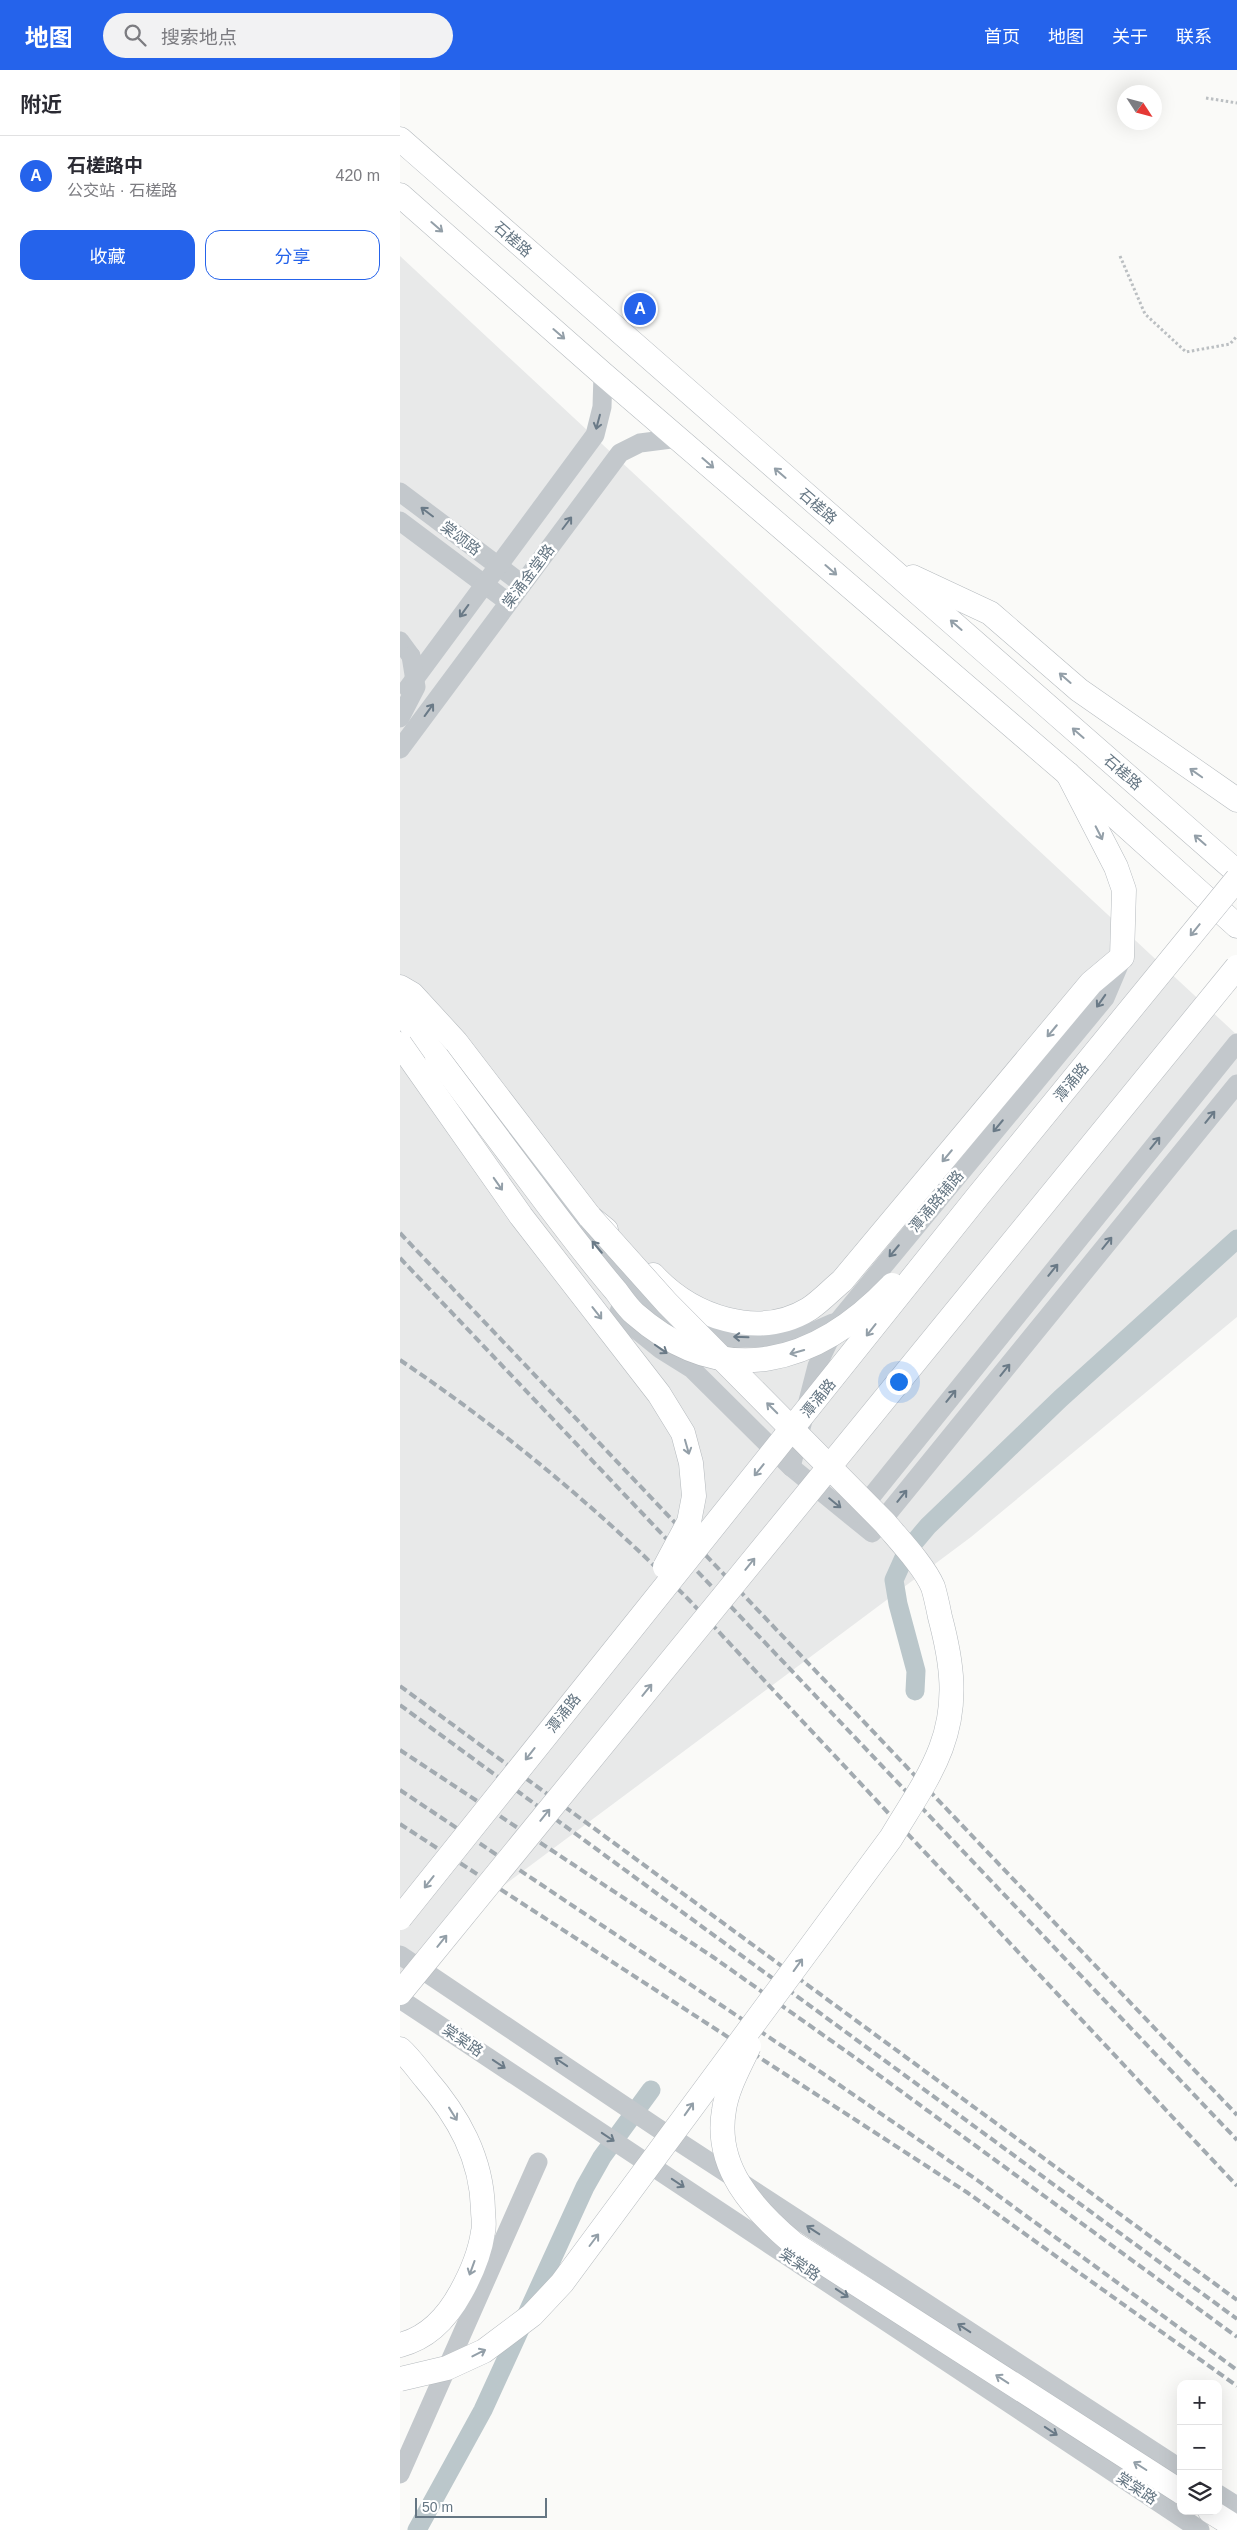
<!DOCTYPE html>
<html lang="zh">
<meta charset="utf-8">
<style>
body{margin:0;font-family:Helvetica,"Noto Sans SC",sans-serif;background:#f2f2f3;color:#2b2b33}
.controls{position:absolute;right:15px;bottom:15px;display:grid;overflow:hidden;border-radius:10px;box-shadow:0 5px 20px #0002}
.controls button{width:45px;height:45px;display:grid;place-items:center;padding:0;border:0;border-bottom:1px solid #e1e1e2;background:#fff;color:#2b2b33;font:25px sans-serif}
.compass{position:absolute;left:717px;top:15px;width:45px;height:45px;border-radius:50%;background:#fff;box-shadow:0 5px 20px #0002;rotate:126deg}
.scale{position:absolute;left:15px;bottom:12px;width:132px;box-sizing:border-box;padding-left:5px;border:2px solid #657683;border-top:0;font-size:14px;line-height:18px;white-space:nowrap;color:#657683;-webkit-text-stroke:4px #fff;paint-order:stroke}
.you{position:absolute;left:498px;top:1311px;width:18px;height:18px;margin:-12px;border:4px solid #fff;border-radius:50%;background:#1a73e8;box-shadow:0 0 0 8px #1a73e833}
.badge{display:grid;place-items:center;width:32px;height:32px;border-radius:50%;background:#2563eb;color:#fff;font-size:16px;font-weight:700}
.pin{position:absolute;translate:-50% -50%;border:2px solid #fff;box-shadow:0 1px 5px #0006}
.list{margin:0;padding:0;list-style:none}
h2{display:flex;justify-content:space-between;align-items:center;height:65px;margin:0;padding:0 20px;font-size:21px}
h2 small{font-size:16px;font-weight:400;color:#7c7c81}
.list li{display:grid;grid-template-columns:32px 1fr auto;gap:15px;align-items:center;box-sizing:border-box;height:80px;padding:0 20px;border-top:1px solid #e1e1e2}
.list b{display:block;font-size:19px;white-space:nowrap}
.list p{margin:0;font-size:16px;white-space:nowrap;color:#7c7c81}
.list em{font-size:16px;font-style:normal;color:#7c7c81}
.actions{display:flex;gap:10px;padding:15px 20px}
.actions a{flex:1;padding:11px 0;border:1px solid #2563eb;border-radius:15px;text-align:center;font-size:18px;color:#2563eb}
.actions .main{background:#2563eb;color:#fff}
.icon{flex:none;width:28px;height:28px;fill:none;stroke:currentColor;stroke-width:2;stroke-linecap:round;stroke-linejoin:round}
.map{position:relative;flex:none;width:837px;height:2460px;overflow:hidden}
header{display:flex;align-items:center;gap:30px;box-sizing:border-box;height:70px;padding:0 25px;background:#2563eb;color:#fff}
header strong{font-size:24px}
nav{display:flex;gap:28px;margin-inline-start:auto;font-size:18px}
.search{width:350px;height:45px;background:#f2f2f3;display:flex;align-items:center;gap:12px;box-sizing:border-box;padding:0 18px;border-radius:28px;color:#7c7c81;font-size:19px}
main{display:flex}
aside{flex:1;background:#fff}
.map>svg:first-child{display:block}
.built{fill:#e8e9e9}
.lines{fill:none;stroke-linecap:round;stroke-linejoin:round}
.canal{stroke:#bbc7cb;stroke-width:19}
.major-casing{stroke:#b5babe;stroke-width:25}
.path{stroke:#bbbfc2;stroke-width:3;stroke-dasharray:2.5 2.5;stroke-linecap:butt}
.minor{stroke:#c3c8cc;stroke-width:19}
.major{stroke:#fff;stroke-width:24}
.rail{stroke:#a2aab0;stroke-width:4;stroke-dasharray:8 4;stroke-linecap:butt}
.major-bridge-casing{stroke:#b5babe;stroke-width:25;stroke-linecap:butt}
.minor-bridge{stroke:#c3c8cc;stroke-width:19}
.major-bridge{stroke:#fff;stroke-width:24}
.oneway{stroke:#939fa8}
.oneway2{stroke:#6a7a87}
.labels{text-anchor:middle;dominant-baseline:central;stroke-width:5;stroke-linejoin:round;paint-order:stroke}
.street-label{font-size:15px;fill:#657683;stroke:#fff}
</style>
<header>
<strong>地图</strong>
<div class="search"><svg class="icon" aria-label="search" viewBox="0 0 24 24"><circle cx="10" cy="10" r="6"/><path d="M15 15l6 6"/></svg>搜索地点</div>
<nav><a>首页</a><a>地图</a><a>关于</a><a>联系</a></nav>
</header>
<main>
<aside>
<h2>附近<small></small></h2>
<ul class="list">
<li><span class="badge">A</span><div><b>石槎路中</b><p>公交站 · 石槎路</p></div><em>420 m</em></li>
</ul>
<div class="actions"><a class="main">收藏</a><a>分享</a></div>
</aside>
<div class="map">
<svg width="837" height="2460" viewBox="0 0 837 2460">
<rect width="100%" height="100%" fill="#fafaf8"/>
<polygon class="built" points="0,186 837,965 837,1247 571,1467 83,1831 0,1912"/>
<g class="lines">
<g class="canal">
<polyline points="515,1621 516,1601 498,1534 494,1510 507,1481 528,1456 660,1329 837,1169"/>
<polyline points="17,2460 83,2340 185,2117 202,2087 251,2020"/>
</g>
<defs>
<g id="major">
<polyline points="0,69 837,802"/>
<polyline points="0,125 203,304 668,704 837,856"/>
<polyline points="513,507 590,543 679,620 837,730"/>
<polyline points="0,917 12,924 56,972 190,1147 206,1160"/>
<polyline points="0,941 37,987"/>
<path d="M 253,1205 C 292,1247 358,1270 409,1239 C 421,1231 431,1220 442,1211 L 691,913 L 722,887 L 724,820 L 716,797 L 668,704"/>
<path d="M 0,1979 C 9,1987 17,1998 25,2008 C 58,2046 82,2088 83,2140 C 83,2147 85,2155 83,2162 C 80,2183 71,2204 61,2222 C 48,2246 28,2268 0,2275"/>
<polyline points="810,2441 837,2458"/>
</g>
</defs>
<use href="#major" class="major-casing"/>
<g class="path">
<polyline points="806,28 837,33"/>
<polyline points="720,186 745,244 786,282 830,274 837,266"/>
</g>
<g class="minor">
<polyline points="0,422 122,514"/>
<polyline points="0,451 108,532"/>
<polyline points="0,571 11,586"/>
<polyline points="8,618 195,365 202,337 203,304"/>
<polyline points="0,679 220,383 240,373 279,368"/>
<polyline points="77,1023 180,1156 249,1239 288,1264 337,1268 377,1268 417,1260 433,1253"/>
<polyline points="219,1241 228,1253 260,1279 292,1299 391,1397 472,1463 837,1014"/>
<polyline points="391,1397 417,1296 439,1250 705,928 722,888"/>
<polyline points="458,1443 837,973"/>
<polyline points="0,1885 256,2057 781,2399"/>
<polyline points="0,1929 800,2460"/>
<polyline points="0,2404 138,2092"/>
<polyline points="818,2424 837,2436"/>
</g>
<use href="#major" class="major"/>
<g class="rail">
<polyline points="0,1163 837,2045"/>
<polyline points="0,1188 837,2070"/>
<path d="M 0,1290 C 105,1361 201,1441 290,1531 L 837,2116"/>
<polyline points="0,1616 837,2230"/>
<polyline points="0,1635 837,2249"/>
<polyline points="0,1680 313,1887 457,1989 837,2267"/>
<polyline points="0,1720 412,1996 577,2110 837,2300"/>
<polyline points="0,1754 568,2123 837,2316"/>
</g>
<defs>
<g id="major-bridge">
<polyline points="0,974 121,1146 259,1324 283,1363 291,1393 294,1426 289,1452 265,1497"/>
<path d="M 37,987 C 74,1036 111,1086 148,1135 C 170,1164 192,1193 216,1221 C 222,1229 228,1238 235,1244 C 324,1322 417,1294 492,1215"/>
<polyline points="0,1848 578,1126 837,809"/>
<polyline points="0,1923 837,897"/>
<path d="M 349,1976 C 340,1996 327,2018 324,2040 C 314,2097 353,2139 393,2173 L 781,2422"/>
<path d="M 0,2309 L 47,2298 L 84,2281 L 132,2245 L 162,2213 L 491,1768 C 508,1739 529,1710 541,1678 C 558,1633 552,1592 540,1547 C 538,1537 536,1527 533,1517 C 524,1496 500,1471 485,1453 L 267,1233 L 190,1147"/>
</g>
</defs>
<use href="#major-bridge" class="major-bridge-casing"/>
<polyline class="minor-bridge" points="0,648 16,617 11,586"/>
<use href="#major-bridge" class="major-bridge"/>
</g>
<defs><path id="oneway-shaft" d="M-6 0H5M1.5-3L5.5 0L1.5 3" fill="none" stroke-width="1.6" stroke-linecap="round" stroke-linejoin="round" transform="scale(1.25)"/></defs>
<g class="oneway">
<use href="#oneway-shaft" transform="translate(37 157) rotate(41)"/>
<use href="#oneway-shaft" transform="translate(159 264) rotate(41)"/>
<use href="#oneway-shaft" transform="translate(308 393) rotate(41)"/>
<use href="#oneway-shaft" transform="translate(380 403) rotate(-139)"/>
<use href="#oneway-shaft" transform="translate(431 500) rotate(41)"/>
<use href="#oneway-shaft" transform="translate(556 555) rotate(-139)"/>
<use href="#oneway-shaft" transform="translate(665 608) rotate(-139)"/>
<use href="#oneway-shaft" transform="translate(678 663) rotate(-139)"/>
<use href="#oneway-shaft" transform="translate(796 703) rotate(-145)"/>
<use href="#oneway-shaft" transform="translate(699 763) rotate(63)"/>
<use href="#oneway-shaft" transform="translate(800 770) rotate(-139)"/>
<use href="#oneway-shaft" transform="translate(795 860) rotate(129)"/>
<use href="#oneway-shaft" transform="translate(652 961) rotate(130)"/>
<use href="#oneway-shaft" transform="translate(547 1086) rotate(130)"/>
<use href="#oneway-shaft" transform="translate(98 1114) rotate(55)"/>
<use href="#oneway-shaft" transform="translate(197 1243) rotate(52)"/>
<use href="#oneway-shaft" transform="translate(471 1260) rotate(128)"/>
<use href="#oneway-shaft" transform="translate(397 1282) rotate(164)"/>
<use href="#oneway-shaft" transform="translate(372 1338) rotate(-135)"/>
<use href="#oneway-shaft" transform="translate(287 1377) rotate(74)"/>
<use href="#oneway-shaft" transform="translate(359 1400) rotate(129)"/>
<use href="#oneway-shaft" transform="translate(350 1494) rotate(-51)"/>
<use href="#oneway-shaft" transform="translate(247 1620) rotate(-51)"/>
<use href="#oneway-shaft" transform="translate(130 1684) rotate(128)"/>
<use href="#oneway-shaft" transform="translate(145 1745) rotate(-51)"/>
<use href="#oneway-shaft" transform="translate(29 1812) rotate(128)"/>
<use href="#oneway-shaft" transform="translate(42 1871) rotate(-51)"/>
<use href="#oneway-shaft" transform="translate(398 1895) rotate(-54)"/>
<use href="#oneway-shaft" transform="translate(289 2039) rotate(-55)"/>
<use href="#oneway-shaft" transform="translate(53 2044) rotate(58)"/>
<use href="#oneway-shaft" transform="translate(194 2170) rotate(-53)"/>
<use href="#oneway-shaft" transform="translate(72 2198) rotate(110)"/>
<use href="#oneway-shaft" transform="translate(79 2283) rotate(-27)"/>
<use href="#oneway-shaft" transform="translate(602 2309) rotate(-147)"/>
<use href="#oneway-shaft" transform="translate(740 2396) rotate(-148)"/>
</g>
<g class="oneway2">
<use href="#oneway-shaft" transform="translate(198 352) rotate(105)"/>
<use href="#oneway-shaft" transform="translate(27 442) rotate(-143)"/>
<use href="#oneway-shaft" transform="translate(167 453) rotate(-53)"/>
<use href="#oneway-shaft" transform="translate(64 541) rotate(126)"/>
<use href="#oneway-shaft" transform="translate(29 640) rotate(-54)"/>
<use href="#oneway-shaft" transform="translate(701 931) rotate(125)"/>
<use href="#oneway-shaft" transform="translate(810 1047) rotate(-51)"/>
<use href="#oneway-shaft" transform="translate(598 1056) rotate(130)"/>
<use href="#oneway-shaft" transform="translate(755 1073) rotate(-51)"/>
<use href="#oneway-shaft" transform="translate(707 1173) rotate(-51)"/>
<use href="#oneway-shaft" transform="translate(197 1177) rotate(-130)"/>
<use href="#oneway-shaft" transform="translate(494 1181) rotate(130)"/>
<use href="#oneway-shaft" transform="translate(653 1200) rotate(-51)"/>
<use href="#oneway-shaft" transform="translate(341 1267) rotate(-178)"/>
<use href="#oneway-shaft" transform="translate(261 1279) rotate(35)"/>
<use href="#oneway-shaft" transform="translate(605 1300) rotate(-51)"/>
<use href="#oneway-shaft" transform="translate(551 1326) rotate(-51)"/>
<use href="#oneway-shaft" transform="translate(502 1426) rotate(-51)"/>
<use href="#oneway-shaft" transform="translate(435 1433) rotate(39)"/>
<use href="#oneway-shaft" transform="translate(161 1992) rotate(-146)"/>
<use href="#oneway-shaft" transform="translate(99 1994) rotate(34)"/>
<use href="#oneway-shaft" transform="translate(208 2067) rotate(34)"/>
<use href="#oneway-shaft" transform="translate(278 2113) rotate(34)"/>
<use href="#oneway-shaft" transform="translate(413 2160) rotate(-147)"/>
<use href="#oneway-shaft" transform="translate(442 2223) rotate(34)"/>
<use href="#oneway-shaft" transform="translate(564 2258) rotate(-147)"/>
<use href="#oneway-shaft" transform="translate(651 2361) rotate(34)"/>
</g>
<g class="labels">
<g class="street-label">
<text transform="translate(113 169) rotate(41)">石槎路</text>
<text transform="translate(418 436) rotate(41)">石槎路</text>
<text transform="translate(61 468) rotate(37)">棠颂路</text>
<text transform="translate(128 506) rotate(-53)">棠涌金堂路</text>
<text transform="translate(723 702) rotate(41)">石槎路</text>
<text transform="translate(671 1012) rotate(-51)">潭涌路</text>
<text transform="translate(536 1131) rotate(-50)">潭涌路辅路</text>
<text transform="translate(418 1328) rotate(-51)">潭涌路</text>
<text transform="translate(163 1643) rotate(-52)">潭涌路</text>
<text transform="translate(63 1970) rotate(34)">棠棠路</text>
<text transform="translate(400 2194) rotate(34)">棠棠路</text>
<text transform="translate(737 2418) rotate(34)">棠棠路</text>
</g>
</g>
</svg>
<div class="controls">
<button>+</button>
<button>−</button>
<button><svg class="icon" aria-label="layers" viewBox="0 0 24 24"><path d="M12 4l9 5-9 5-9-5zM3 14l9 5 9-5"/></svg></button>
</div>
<svg class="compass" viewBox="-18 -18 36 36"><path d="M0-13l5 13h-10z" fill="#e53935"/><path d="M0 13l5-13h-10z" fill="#7c7c81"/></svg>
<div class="scale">50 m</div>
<div class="you"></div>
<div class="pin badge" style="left:240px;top:239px">A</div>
</div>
</main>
